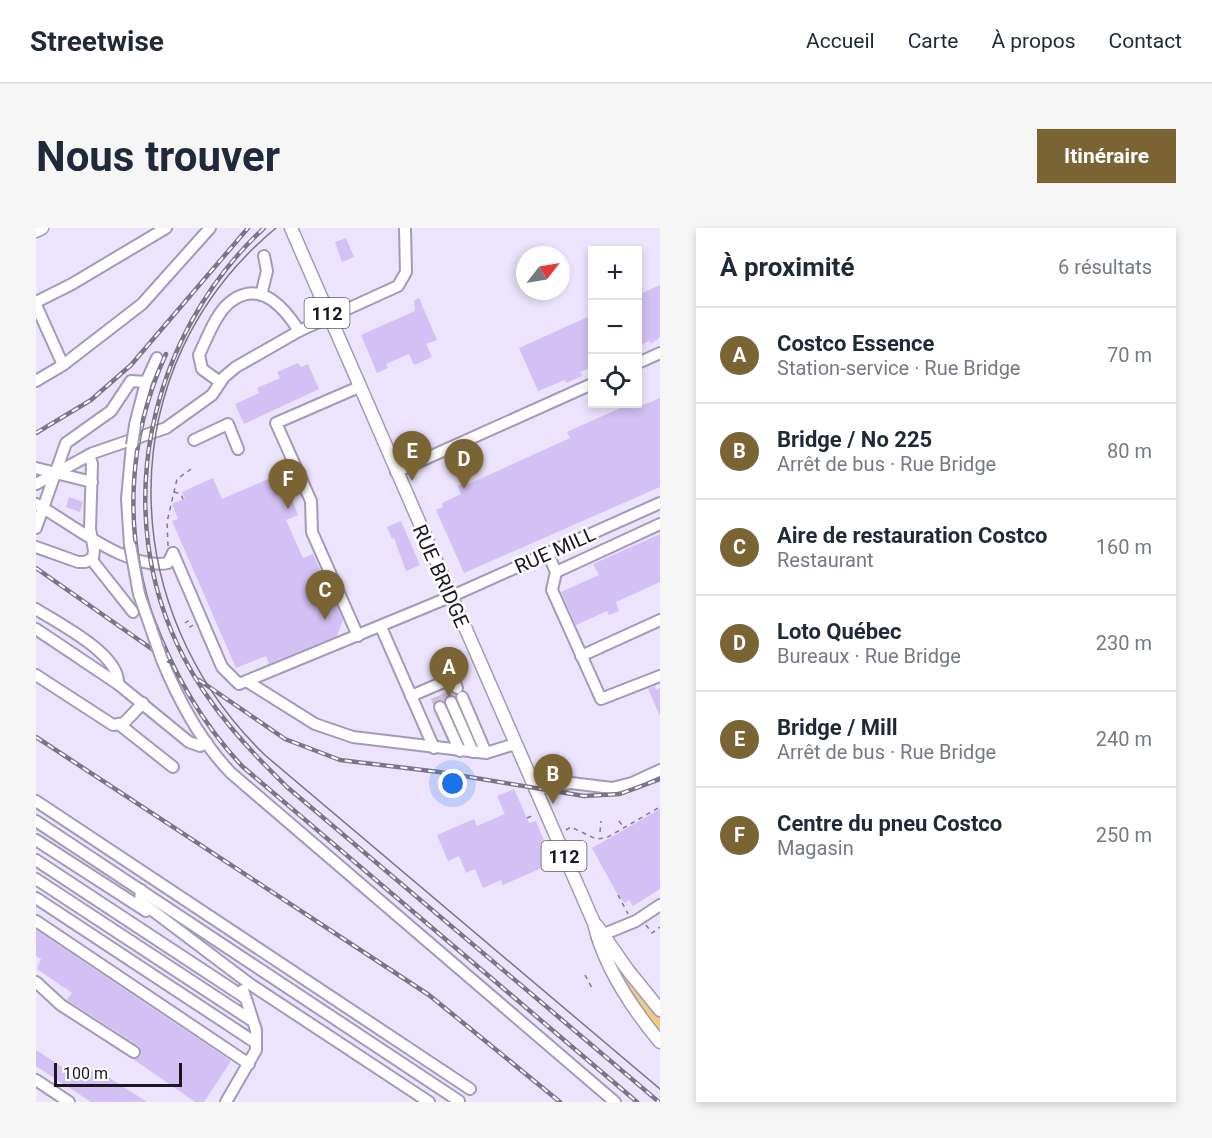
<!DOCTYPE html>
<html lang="fr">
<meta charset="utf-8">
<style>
body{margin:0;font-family:Roboto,sans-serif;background:#f6f6f7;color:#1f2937}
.controls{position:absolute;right:18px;top:18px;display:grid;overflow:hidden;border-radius:0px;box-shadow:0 3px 9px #0003}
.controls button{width:54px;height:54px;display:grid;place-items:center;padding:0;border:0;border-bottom:2px solid #e0e1e3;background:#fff;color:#1f2937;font:30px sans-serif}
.compass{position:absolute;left:480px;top:18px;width:54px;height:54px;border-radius:50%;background:#fff;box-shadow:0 3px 9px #0003;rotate:59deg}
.scale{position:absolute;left:18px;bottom:15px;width:128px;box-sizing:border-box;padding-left:6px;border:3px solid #1b1622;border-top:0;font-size:16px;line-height:21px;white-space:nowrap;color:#1b1622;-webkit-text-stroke:4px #fff;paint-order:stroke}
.you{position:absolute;left:417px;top:556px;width:21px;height:21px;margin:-15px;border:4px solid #fff;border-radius:50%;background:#1a73e8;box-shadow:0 0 0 9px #1a73e833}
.badge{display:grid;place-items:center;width:39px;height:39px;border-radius:50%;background:#7a6434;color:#fff;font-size:20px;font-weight:700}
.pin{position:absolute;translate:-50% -50px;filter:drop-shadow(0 2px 3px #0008)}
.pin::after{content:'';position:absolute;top:32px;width:21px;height:18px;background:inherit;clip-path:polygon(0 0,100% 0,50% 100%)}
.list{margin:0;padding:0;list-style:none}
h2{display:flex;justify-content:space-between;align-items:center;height:78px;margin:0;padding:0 24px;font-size:26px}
h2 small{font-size:20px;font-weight:400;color:#747a83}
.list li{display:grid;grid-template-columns:39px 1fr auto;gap:18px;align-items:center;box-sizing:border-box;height:96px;padding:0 24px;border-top:2px solid #e0e1e3}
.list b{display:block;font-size:22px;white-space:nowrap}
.list p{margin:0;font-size:20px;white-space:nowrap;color:#747a83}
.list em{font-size:20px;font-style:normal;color:#747a83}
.icon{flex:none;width:33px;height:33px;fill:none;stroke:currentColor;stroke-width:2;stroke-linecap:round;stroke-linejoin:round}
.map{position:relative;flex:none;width:624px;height:874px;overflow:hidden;border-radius:0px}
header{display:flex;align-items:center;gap:36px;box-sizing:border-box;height:84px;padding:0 30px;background:#fff;border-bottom:2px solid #e0e1e3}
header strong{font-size:28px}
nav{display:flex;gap:33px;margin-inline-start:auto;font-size:21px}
.intro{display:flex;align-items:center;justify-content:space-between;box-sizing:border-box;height:144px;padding:0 36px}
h1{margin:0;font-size:42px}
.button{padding:15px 27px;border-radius:0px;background:#7a6434;color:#fff;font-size:21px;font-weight:700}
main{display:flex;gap:36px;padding:0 36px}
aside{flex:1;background:#fff;border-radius:0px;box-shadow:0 3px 9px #0003}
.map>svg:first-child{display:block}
.green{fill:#efcc81}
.building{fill:#d3c0f4}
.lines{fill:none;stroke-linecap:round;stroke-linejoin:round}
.minor-tunnel{stroke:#cdc4dc;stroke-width:10;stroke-dasharray:10 5;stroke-linecap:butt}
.minor-casing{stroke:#a499b7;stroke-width:14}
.major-casing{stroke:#a499b7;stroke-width:15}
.path{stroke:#817a8d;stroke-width:1.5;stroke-dasharray:4.5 4.5;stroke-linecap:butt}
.minor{stroke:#fff;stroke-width:10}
.major{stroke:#fff;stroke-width:12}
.tram{stroke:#7c7587;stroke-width:1.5}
.rail-casing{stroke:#7c7587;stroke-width:4.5}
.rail{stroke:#fff;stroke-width:2;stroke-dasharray:7;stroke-linecap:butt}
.minor-bridge-casing{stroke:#a499b7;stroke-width:14;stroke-linecap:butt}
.minor-bridge{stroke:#fff;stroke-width:10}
.labels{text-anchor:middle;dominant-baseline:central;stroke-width:5;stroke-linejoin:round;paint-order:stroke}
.shield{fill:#fff;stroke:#5f5c64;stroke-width:1.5}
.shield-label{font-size:18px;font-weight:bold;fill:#1b1622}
.street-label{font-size:20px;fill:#1b1622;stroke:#fff}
</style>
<header>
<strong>Streetwise</strong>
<nav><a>Accueil</a><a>Carte</a><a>À propos</a><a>Contact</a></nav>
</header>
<div class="intro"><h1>Nous trouver</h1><a class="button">Itinéraire</a></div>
<main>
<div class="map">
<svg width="624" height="874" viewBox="0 0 624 874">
<rect width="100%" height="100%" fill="#ece3fd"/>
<polygon class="green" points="572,722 605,768 624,789 624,806 580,742"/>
<g class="building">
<polygon points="310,10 318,29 306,34 299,14"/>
<polygon points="624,57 624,109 615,116 614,113 602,118 602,67"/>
<polygon points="383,70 401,112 390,116 396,129 378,137 373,126 350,136 352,140 341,145 325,107 379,83 378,73"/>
<polygon points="556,87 556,139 544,144 546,148 530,155 529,152 502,163 483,120"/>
<polygon points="262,135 265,139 272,136 283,161 208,196 199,176 223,165 221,160 244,150 241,144"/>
<polygon points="624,170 624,259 428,345 400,282 407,279 406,275 425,266 422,258 431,254 433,256 534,210 531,204 593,176 598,181"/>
<polygon points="246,245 262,287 250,292 267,330 277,326 307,392 301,408 233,436 230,428 200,440 136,293 142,291 136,276 149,270 146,264 177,250 186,271"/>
<polygon points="33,269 47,274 44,284 30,279"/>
<polygon points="365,293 384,337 370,343 358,310 356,311 351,299"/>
<polygon points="624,306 624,354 580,374 583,383 573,387 571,383 540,397 525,364 563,347 557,336"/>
<polygon points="619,458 620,462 624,460 624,488 612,461"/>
<polygon points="414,463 419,468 413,467 408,473 401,472 397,476 395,471"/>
<polygon points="478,561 493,595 500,593 517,635 467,657 465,652 447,660 439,641 430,645 423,628 412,633 401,607 438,591 441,598 469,586 461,568"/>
<polygon points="624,581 624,661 597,678 593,672 589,675 583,669 556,620"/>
<polygon points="0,702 195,833 168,874 159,874 97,831 105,828 103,818 31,772 36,765 1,741 5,731 0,728"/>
<polygon points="0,822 49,854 58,840 111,874 55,874 0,838"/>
</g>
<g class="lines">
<g class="minor-tunnel">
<polyline points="410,465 415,474"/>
<polyline points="400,469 404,479"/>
</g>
<defs>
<g id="minor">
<polyline points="225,67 231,43 228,28"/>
<polyline points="0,74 36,56 130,0"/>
<polyline points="0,77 27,137 0,153"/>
<polyline points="602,135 624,125"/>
<polyline points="27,137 106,76 174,0"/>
<polyline points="110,154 121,130"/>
<path d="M 184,154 L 166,141 L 163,127 C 171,110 181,82 197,72 C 226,52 250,82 263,103"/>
<polyline points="158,212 192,196 202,221"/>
<polyline points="0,240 56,254"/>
<polyline points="360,244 556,156"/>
<polyline points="0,256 57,225 130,200 176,167 188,149 200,139 263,103 362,58 370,44 369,0"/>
<path d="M 0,276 C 35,295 92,343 132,335 L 137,325"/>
<polyline points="0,300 30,215 75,183 95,153 110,154 99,197"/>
<polyline points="94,317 91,271 96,217"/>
<polyline points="0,319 42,334 49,334 57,330 58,322 54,301 56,236 53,227"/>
<polyline points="137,325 186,439 203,456 414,369 624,275"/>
<polyline points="512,326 520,344 624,296"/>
<polyline points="55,331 97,384"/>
<polyline points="520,344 516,362 565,471 624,448"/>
<path d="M 0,381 C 23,396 84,426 82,456"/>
<polyline points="345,399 398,520"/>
<polyline points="0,401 82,456 153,514 164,518 171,515"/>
<polyline points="322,408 276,304 275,273 240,195 323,159"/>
<polyline points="545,428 624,392"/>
<path d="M 126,432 C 143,473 164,513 195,545 L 579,874"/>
<polyline points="0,447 77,497 88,495 107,475"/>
<polyline points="212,454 279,496 317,509 450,525 479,516"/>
<polyline points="375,468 417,450 421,460"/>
<polyline points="426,469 450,525"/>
<polyline points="415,474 437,524"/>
<polyline points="404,479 424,523"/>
<polyline points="84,497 137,539"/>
<polyline points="499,561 535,555 576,560 596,555 624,542"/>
<polyline points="0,573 434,861"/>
<polyline points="0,593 423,873"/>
<polyline points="0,612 110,683"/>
<polyline points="0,632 208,769"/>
<polyline points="0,651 215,792"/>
<polyline points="105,662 104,673 214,756 393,874"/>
<polyline points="0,670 220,815"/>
<polyline points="0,693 213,836"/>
<polyline points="561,709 600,693 624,677"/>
<polyline points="0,754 25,777 98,824"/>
<polyline points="0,852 33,874"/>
<polyline points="190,874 220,822 220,802 207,762"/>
</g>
<g id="major">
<path d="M 255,0 L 558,695 C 568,739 595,779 624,814"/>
<polyline points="0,3 6,0"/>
<polyline points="561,698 591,741 624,782"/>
</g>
</defs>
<use href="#minor" class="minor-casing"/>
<use href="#major" class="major-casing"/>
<g class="path">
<polyline points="138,264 145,266 147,271"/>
<polyline points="132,318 131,294 141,251 155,241"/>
<polyline points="149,395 152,393 154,399 157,397"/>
<polyline points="491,590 498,587"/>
<polyline points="583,593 588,600"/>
<polyline points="530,602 535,599 560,611 570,610 624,579"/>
<polyline points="564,604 565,593"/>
<polyline points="582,667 592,686"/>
<polyline points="610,697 616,705 624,699"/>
<polyline points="549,747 556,760"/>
</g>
<use href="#minor" class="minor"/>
<use href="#major" class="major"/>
<path class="tram" d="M 240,0 C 73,138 77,382 230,528 L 624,861"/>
<defs>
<g id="rail">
<path d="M 228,0 C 112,108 73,285 147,428 C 173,479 211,520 251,559 L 623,874"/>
<polyline points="0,205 55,172 95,137 212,0"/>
<polyline points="0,340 133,433"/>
<path d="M 115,386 C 136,442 165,495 207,539 L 601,874"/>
<path d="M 118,395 C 87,307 91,210 130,126"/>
<polyline points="163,452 249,511 304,532 403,544 548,568 584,566 624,551"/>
<polyline points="0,509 393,767 524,874"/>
</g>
</defs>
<use href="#rail" class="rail-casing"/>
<use href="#rail" class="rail"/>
<defs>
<g id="minor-bridge">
<polyline points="96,217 99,197"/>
<polyline points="94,317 103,366 126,432"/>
</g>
</defs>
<use href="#minor-bridge" class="minor-bridge-casing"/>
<use href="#minor-bridge" class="minor-bridge"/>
</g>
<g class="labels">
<g class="shield">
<rect x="268.5" y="70" width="45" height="30" rx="4.5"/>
<rect x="505.5" y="613" width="45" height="30" rx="4.5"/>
</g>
<g class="shield-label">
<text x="291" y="85">112</text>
<text x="528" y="628">112</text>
</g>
<g class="street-label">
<text transform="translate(519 322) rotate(-24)">RUE MILL</text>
<text transform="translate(405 348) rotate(66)">RUE BRIDGE</text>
</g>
</g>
</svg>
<div class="controls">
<button>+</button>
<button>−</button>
<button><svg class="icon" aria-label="locate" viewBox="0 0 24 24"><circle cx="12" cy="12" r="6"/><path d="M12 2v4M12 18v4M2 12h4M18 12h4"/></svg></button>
</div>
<svg class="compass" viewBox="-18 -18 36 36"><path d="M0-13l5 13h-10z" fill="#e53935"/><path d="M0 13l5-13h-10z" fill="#747a83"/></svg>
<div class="scale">100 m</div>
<div class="you"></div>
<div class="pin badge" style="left:413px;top:469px">A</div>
<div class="pin badge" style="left:517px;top:576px">B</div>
<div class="pin badge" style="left:289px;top:392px">C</div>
<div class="pin badge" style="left:428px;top:261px">D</div>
<div class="pin badge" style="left:376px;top:253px">E</div>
<div class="pin badge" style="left:252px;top:281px">F</div>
</div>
<aside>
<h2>À proximité<small>6 résultats</small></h2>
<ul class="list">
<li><span class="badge">A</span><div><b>Costco Essence</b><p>Station-service · Rue Bridge</p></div><em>70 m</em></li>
<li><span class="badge">B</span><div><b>Bridge / No 225</b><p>Arrêt de bus · Rue Bridge</p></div><em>80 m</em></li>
<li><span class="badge">C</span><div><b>Aire de restauration Costco</b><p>Restaurant</p></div><em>160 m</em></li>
<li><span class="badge">D</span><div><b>Loto Québec</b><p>Bureaux · Rue Bridge</p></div><em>230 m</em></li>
<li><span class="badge">E</span><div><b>Bridge / Mill</b><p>Arrêt de bus · Rue Bridge</p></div><em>240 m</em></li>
<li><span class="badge">F</span><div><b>Centre du pneu Costco</b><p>Magasin</p></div><em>250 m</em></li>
</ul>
</aside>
</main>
